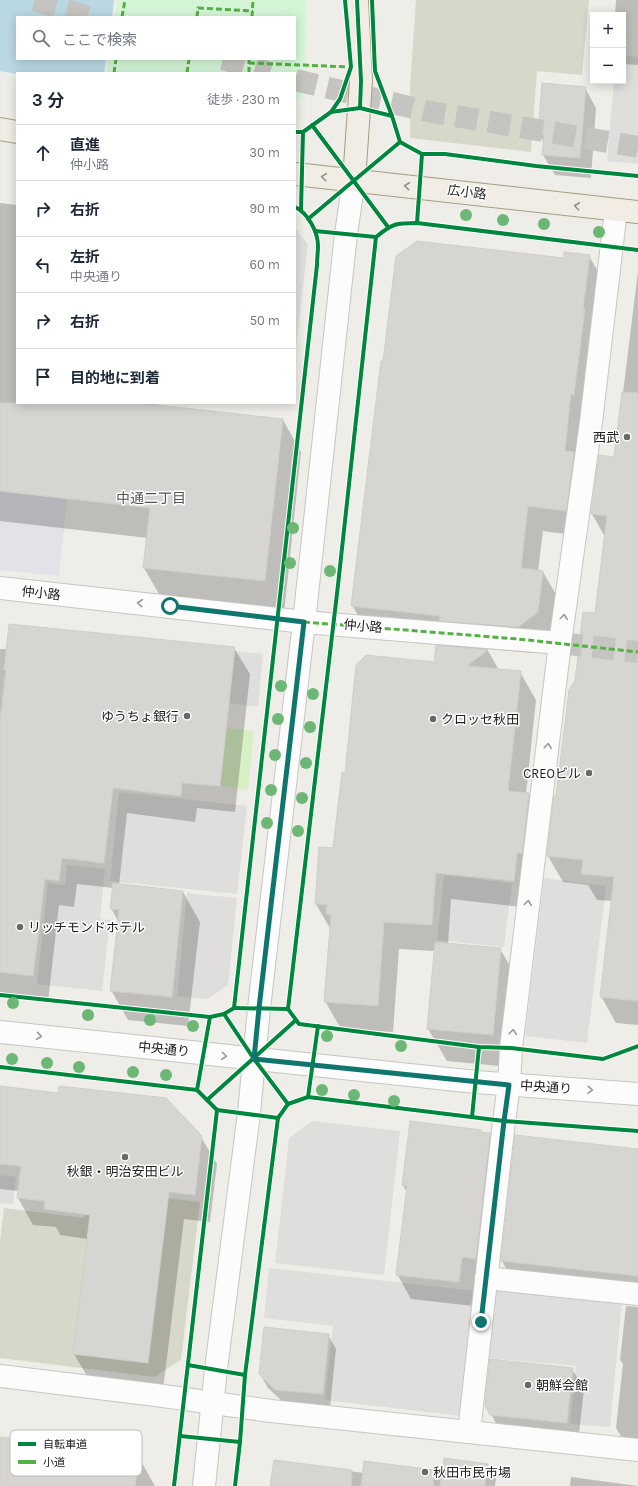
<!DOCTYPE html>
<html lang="ja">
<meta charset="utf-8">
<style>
body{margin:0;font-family:Karla,"Noto Sans JP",sans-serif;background:#f2f2f3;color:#1f2937}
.controls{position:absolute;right:12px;top:12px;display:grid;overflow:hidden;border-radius:0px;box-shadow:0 2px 10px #0003}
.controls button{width:36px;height:36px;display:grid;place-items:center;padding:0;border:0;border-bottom:1px solid #e0e1e3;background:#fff;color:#1f2937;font:20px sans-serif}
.stop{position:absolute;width:12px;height:12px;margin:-9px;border:3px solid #0f766e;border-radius:50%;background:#fff}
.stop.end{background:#0f766e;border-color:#fff;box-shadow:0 1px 4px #0008}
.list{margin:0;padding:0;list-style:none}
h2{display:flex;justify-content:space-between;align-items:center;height:52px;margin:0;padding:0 16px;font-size:17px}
h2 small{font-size:13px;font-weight:400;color:#747a83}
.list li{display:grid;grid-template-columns:26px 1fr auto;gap:12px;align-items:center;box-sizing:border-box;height:56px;padding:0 16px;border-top:1px solid #e0e1e3}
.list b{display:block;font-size:15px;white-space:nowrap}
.list p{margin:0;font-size:13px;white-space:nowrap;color:#747a83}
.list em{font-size:13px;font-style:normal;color:#747a83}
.icon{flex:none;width:22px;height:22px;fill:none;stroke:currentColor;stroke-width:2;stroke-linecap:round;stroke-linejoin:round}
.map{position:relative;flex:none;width:638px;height:1486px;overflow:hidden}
.search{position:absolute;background:#fff;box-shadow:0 2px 10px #0003;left:16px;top:16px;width:280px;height:44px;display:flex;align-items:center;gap:10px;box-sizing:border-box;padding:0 14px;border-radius:0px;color:#747a83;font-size:15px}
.panel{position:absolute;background:#fff;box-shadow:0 2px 10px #0003;left:16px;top:72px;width:280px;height:332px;border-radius:0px}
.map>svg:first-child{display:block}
.construction{fill:#d7d8c9}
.grass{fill:#d7efc4}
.park{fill:#d4f6d7}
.parking{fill:#dfdedc}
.plaza{fill:#e3e2e7}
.water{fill:#b9d8e4}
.shadow{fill:#0003}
.building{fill:#d7d5d1;stroke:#d1cec9}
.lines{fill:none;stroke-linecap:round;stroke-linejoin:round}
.minor-tunnel{stroke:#c5c4c0;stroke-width:22;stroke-dasharray:22 11;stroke-linecap:butt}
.highway-tunnel{stroke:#c5c4c0;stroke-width:22;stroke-dasharray:22 11;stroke-linecap:butt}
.minor-casing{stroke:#c7c6c4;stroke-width:24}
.major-casing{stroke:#a59d84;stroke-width:24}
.minor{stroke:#fcfcfc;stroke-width:22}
.major{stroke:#f1ede5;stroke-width:22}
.quiet{stroke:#55b145;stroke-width:3;stroke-dasharray:6 3;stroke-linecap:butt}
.cycleway-casing{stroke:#fff;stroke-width:6}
.cycleway{stroke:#00873e;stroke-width:4}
.tree{fill:#6cb775}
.oneway{stroke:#93918c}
.oneway2{stroke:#999}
.route{stroke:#0f766e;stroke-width:5}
.poi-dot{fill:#686866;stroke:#fff;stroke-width:1.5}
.labels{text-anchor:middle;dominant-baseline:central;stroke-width:3;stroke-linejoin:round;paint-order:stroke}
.street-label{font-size:13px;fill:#202020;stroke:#fff}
.poi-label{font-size:13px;fill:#202020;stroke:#fff;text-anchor:start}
.neighbourhood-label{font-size:14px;fill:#535353;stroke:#fff}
.key{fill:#fff;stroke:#bcbcbc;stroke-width:1}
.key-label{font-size:11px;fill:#202020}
</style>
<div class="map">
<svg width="638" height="1486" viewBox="0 0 638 1486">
<rect width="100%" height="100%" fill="#eeede8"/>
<g class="construction">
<polygon points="416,0 589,0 582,75 537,71 531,152 410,138 410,87"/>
<polygon points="87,1188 200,1202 181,1360 154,1377 0,1358 0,1241 4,1208 84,1218"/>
</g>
<polygon class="grass" points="226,728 254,731 248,790 220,786"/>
<polygon class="park" points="117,0 307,0 305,91 303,95 295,104 295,73 107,73 109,59 295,59 295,17 115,17"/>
<g class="parking">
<polygon points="623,55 638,57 638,164 607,161 614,81 623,81"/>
<polygon points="295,228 308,244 295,355"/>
<polygon points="235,651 263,654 258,707 229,703"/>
<polygon points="119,792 247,806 237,894 110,881"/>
<polygon points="67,865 105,869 100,919 110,920 102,991 37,984 48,883 65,885"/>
<polygon points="444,875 512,883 504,947 437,940"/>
<polygon points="544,878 606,886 587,1043 525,1036"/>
<polygon points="187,893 237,898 228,985 207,999 177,996"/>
<polygon points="312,1121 400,1131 384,1275 275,1263 289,1138"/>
<polygon points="0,1175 16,1177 13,1204 0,1203"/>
<polygon points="269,1268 476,1291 461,1416 325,1400 333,1326 264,1318"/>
<polygon points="495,1290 622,1302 610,1427 570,1424 576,1366 488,1358"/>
</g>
<polygon class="plaza" points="0,491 67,499 59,576 0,570"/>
<polygon class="water" points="0,0 114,0 112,17 17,17 17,59 106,59 104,73 17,73 17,74 0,71"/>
<g class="shadow">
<polygon points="616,0 638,0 638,65 623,64 623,15 615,15"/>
<polygon points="543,85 585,88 596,108 591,178 555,175 543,155 544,143 539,134"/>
<polygon points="0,203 17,205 17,403 139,403 283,420 301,452 284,614 163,601 144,568 148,538 0,521"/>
<polygon points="589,256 604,282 580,536 543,531 538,571 543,572 558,598 552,638 533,653 487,649 499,670 520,672 536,700 526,794 529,794 544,821 529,908 451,899 448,944 500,949 519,981 511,1067 447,1061 428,1029 435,951 399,949 393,1032 341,1029 325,1001 331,930 316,904 334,849 346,774 456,648 452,641 367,631 352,605 565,259"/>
<polygon points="638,271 638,1025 616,1023 601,996 612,901 597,900 588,885 563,882 548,856 576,682 596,614 605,537 592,514 615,458"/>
<polygon points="234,648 250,674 235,812 197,808 195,822 127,813 119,885 183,892 200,922 188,1026 128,1020 111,990 118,921 111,908 113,888 77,884 74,907 59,905 48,1002 0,996 0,649"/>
<polygon points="0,1087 201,1137 217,1164 210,1222 184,1219 163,1390 90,1381 74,1354 88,1239 60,1235 56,1227 33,1225 18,1198 19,1191 0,1189"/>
<polygon points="411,1122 481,1131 482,1133 489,1134 504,1158 473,1306 411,1299 397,1274 407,1193 403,1185"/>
<polygon points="516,1137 638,1150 638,1298 515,1285 502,1261"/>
<polygon points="626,1306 638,1307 638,1452 630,1451 616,1428 623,1364 620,1360"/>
<polygon points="328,1335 336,1349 330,1408 284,1403 268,1388 260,1374"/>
<polygon points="572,1369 584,1389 578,1443 502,1434 486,1405"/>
<polygon points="0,1439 138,1456 155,1486 0,1486"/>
<polygon points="275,1461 364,1473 365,1462 443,1472 487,1465 496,1479 495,1486 497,1486 271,1486"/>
<polygon points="571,1477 638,1486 570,1486"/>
</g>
<g class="building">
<polygon points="542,83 586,87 580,158 542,155 544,135 538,134"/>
<polygon points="417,241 564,258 564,252 590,255 583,309 585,309 574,395 571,394 565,451 574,452 566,511 528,506 521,568 543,571 538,612 518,627 439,621 440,616 351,606 381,361 383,361 396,256"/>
<polygon points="622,392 638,393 638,1001 600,997 614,877 581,874 583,860 547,856 554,796 556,796 569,690 575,681 583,612 595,613 607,516 591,514 599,455 614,457"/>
<polygon points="0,403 140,403 283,419 265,581 143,568 150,508 0,491"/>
<polygon points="9,624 235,647 220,786 182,783 181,796 113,788 104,863 62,858 59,881 45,879 33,976 0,972 0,720 6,670 4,670"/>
<polygon points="436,645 488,650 467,666 521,671 508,791 529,793 522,853 517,853 514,881 436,873 432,925 384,922 378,1006 324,1002 331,915 326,914 327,905 315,904 319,847 333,848 342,772 345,773 356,665 366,655 434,662"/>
<polygon points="113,883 183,891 172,997 110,991 119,910 110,909"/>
<polygon points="435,942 501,948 493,1035 427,1029"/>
<polygon points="0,1086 58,1093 59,1086 166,1098 202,1136 195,1195 169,1192 148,1363 73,1354 90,1215 44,1209 45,1201 17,1198 21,1166 0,1164"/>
<polygon points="410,1121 481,1130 481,1132 490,1133 476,1259 462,1257 459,1282 396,1275 407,1186 402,1185"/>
<polygon points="515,1135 638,1149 638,1276 501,1261"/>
<polygon points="264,1327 329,1334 323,1394 275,1390 259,1374"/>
<polygon points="490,1359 573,1368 567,1423 490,1415 485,1405"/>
<polygon points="0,1437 139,1455 135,1486 0,1486"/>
<polygon points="444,1458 488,1464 485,1486 440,1486"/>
<polygon points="274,1460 352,1470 351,1486 270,1486"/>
<polygon points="364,1461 434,1470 433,1486 361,1486"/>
</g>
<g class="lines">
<polyline class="minor-tunnel" points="560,643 638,652"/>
<g class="highway-tunnel">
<polyline points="35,0 88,17"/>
<polyline points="223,59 270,73"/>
<polyline points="295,80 426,111 638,147"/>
</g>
<defs>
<g id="minor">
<polyline points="0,588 304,622 560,643"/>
<polyline points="0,1032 476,1082 638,1094"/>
<polyline points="486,1278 638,1294"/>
<polyline points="0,1376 156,1395 271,1411 638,1450"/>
<polyline points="469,1432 504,1121 509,1085 511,1048 560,643 591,422 616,210"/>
<polyline points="204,1486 216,1369 249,1113 259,1008 304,622 346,234 354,180"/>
</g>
<g id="major">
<polyline points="0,129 17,132"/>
<polyline points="295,174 638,212"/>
<polyline points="354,180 361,81 357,0"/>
</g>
</defs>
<use href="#minor" class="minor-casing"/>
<use href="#major" class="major-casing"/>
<use href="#minor" class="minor"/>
<use href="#major" class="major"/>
<g class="quiet">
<polyline points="122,17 125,0"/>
<polyline points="197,17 198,8 253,11"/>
<polyline points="252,17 253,0"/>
<polyline points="249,63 351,67"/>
<polyline points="114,73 116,59"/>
<polyline points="187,73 189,59"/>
<polyline points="249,73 249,59"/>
<polyline points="304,622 518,639 638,652"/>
</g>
<defs>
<g id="cycleway">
<polyline points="357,0 361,81 360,108"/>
<polyline points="372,0 375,71 392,116 400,142 422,154 445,154 536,166 638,176"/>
<polyline points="331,112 360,108 392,116"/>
<polyline points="312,125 388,227"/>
<polyline points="295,132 303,132 331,112 340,99 351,67 345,0"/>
<polyline points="301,210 303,132"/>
<polyline points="308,219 400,142"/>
<polyline points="417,223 422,154"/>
<polyline points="315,231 376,237"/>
<path d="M 638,250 L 417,223 C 396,223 393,223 376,237 L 338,585 L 288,1009 L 299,1024 L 479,1047 L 511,1048 L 603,1059 L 638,1046"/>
<path d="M 0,995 L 210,1017 L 224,1014 L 234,1008 L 317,265 C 317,259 318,252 318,246 C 318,232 308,213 295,207"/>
<polyline points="234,1008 288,1009"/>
<polyline points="224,1014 254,1059 288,1104"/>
<polyline points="0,1067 197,1090 217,1110 174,1486"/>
<polyline points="197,1090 210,1017"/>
<polyline points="308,1097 318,1026"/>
<polyline points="207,1100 296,1020"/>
<polyline points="217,1110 278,1118"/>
<polyline points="472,1117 479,1047"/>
<polyline points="188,1365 245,1375"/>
<polyline points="180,1436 240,1442"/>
<polyline points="235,1486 240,1442 245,1375 278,1118 288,1104 308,1097 504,1121 638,1131"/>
</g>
</defs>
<use href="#cycleway" class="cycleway-casing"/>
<use href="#cycleway" class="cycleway"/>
</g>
<g class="tree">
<circle cx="466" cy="215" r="6"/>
<circle cx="503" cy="220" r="6"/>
<circle cx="544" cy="224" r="6"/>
<circle cx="599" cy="232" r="6"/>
<circle cx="293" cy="528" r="6"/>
<circle cx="290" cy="563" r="6"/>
<circle cx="330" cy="571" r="6"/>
<circle cx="281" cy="686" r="6"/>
<circle cx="313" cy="694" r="6"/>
<circle cx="278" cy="719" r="6"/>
<circle cx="310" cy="727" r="6"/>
<circle cx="275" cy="755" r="6"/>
<circle cx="306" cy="763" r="6"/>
<circle cx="271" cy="790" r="6"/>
<circle cx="302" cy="798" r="6"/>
<circle cx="267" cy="823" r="6"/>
<circle cx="298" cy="831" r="6"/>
<circle cx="13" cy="1003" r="6"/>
<circle cx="88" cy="1015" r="6"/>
<circle cx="150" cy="1020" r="6"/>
<circle cx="193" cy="1026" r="6"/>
<circle cx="327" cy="1036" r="6"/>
<circle cx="401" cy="1046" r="6"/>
<circle cx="12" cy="1059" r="6"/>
<circle cx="47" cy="1063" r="6"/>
<circle cx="79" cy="1067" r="6"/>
<circle cx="133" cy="1072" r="6"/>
<circle cx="166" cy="1075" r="6"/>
<circle cx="322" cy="1090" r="6"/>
<circle cx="354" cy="1095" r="6"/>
<circle cx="394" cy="1101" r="6"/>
</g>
<defs><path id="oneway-chevron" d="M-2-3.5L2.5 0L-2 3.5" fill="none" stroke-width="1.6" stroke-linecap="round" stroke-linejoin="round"/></defs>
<g class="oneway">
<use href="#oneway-chevron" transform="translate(324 177) rotate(-175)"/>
<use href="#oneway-chevron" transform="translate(407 186) rotate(-174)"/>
<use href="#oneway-chevron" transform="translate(577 206) rotate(-173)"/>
</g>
<g class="oneway2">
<use href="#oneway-chevron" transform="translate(140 603) rotate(-174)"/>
<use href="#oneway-chevron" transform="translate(564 617) rotate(-82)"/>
<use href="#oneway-chevron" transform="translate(548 746) rotate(-83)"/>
<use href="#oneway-chevron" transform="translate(528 903) rotate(-83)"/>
<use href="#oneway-chevron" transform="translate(513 1032) rotate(-83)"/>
<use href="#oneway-chevron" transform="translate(39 1036) rotate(6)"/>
<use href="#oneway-chevron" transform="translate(224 1056) rotate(6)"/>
<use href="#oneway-chevron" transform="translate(590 1090) rotate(4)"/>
</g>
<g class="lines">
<polyline class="route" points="170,606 304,622 259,1008 254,1059 509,1085 504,1121 481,1322"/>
</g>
<g class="poi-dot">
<circle cx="627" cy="437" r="4"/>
<circle cx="187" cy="716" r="4"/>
<circle cx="433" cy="719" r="4"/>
<circle cx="589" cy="773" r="4"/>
<circle cx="20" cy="927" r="4"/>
<circle cx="125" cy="1157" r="4"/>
<circle cx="528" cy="1385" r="4"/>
<circle cx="425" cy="1472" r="4"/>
</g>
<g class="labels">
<g class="street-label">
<text transform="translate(467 192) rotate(7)">広小路</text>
<text transform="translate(41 593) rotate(6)">仲小路</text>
<text transform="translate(363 626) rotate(5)">仲小路</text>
<text transform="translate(164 1049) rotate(6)">中央通り</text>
<text transform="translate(546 1087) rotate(4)">中央通り</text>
</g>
<g class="poi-label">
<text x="619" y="437" text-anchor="end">西武</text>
<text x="179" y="716" text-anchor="end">ゆうちょ銀行</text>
<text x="441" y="719">クロッセ秋田</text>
<text x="581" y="773" text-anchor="end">CREOビル</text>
<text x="28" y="927">リッチモンドホテル</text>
<text x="125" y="1171" text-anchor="middle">秋銀・明治安田ビル</text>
<text x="536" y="1385">朝鮮会館</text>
<text x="433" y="1472">秋田市民市場</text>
</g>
<g class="neighbourhood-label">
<text x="151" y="498">中通二丁目</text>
</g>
</g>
<rect x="10" y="1430" width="132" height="46" rx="6" class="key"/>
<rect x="18" y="1442" width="18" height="4" fill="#00873e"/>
<rect x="18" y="1460" width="18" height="4" fill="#55b145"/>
<g class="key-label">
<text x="43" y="1448">自転車道</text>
<text x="43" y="1466">小道</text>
</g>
</svg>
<div class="controls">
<button>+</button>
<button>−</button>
</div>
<div class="stop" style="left:170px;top:606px"></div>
<div class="stop end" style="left:481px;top:1322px"></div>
<div class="search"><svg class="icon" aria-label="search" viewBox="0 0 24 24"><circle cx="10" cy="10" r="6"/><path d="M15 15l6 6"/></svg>ここで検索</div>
<section class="panel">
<h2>3 分<small>徒歩 · 230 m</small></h2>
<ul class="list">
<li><svg class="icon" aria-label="ahead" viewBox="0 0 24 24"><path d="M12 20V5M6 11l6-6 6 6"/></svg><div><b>直進</b><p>仲小路</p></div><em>30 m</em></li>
<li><svg class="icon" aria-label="right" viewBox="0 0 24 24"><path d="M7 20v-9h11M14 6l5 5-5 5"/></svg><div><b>右折</b></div><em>90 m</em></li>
<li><svg class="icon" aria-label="left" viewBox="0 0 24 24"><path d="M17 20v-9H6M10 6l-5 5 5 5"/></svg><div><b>左折</b><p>中央通り</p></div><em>60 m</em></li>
<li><svg class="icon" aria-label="right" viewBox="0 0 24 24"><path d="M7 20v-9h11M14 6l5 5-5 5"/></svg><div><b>右折</b></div><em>50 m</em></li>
<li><svg class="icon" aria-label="arrive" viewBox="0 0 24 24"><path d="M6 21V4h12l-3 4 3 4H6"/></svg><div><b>目的地に到着</b></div></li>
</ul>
</section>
</div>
